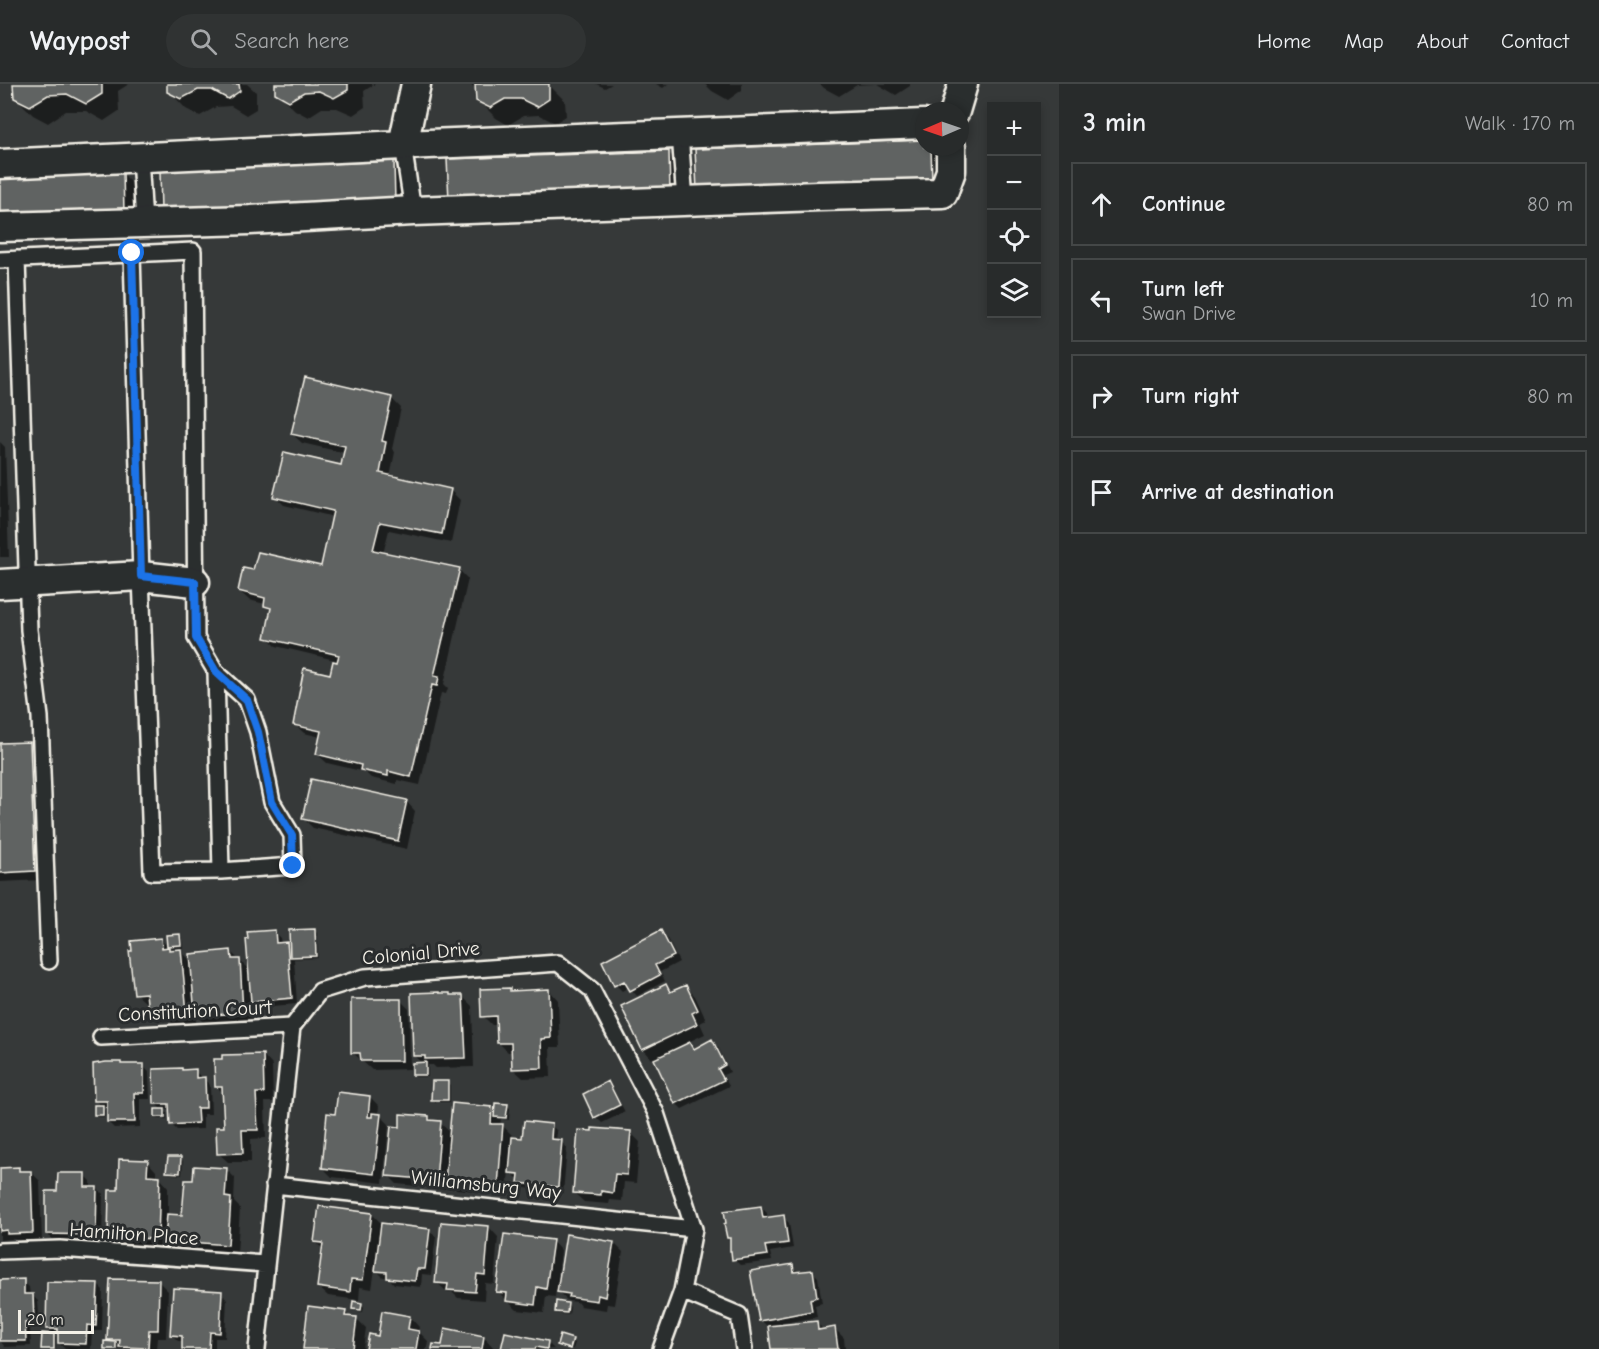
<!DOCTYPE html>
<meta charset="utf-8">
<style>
:root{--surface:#282b2b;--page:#303333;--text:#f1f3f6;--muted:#a5a7a9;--line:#444747}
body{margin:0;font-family:"Comic Neue",sans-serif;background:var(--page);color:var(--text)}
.controls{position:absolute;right:18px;top:18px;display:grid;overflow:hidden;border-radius:0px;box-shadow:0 3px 9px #0003}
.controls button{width:54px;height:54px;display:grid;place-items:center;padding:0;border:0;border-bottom:2px solid var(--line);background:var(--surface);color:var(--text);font:30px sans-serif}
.compass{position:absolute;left:915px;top:18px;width:54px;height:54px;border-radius:50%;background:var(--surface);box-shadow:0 3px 9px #0003;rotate:268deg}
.scale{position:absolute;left:18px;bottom:15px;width:76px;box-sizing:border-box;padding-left:6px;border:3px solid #f4f1e8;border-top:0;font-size:16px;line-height:21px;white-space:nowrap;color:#f4f1e8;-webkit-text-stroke:4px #2a2d2e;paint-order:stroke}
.stop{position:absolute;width:18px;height:18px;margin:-14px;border:4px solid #1a73e8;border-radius:50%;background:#fff}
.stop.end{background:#1a73e8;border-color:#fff;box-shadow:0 2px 6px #0008}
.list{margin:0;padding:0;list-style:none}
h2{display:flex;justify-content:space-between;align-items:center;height:78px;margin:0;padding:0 24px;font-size:26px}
h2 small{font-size:20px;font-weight:400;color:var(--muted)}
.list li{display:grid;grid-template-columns:39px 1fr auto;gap:18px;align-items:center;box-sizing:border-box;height:84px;margin:0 12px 12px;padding:0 12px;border:2px solid var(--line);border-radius:0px}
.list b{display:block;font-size:22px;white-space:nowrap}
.list p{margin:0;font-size:20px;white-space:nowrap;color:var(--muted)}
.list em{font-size:20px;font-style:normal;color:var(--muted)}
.icon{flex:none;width:33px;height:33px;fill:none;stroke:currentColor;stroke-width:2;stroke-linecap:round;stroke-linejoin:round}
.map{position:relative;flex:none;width:1059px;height:1265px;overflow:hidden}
header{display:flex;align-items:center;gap:36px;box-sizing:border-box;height:84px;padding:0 30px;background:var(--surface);border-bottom:2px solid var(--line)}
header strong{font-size:28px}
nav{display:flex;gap:33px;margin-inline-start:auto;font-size:21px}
.search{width:420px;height:54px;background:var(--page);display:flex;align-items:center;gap:15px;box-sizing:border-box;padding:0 21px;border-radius:33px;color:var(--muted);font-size:22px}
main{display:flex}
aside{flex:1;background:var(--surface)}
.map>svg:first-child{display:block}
.shadow{fill:#0007}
.building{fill:#616362;stroke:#f4f1e8;stroke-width:1.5}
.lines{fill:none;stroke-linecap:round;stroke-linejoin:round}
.service-casing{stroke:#f4f1e8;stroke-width:20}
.minor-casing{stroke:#f4f1e8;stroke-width:33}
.service{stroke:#2a2d2e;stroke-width:15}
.minor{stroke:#2a2d2e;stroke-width:28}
.route{stroke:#1a73e8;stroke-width:8}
.labels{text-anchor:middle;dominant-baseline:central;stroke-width:6;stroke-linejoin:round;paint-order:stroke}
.street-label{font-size:20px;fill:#f4f1e8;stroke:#2a2d2e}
</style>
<header>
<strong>Waypost</strong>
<div class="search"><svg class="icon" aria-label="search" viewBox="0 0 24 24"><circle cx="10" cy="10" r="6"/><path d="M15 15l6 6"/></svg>Search here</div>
<nav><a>Home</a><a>Map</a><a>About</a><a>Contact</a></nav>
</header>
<main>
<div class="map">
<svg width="1059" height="1265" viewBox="0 0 1059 1265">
<rect width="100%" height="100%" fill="#363939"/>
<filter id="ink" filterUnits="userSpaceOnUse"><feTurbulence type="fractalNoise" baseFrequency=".0167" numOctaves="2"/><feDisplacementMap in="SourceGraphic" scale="12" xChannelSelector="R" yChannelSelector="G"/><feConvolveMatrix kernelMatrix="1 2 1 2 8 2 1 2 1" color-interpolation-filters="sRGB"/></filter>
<g filter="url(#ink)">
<path class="shadow" d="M14 0H129L118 7 119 27 104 37 86 27H66L48 39 33 31 15 13Z
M168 0H247L256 8V25L246 31 231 22 216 23 200 32 186 25 169 7Z
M276 0H375L364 7 365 23 353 31 337 24H322L308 33 295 26 277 8Z
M471 0H548L565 17 566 32 555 39 539 31 523 32 508 41 496 34 478 16 477 6Z
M596 0H612L605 4Z
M656 0H668L663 4Z
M705 0H742V6L728 16 712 7Z
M820 0H910V2L896 11 877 0 857 1 839 12 824 4Z
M924 58V63H935L947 75 949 114 716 123Z
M668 68 685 86 687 125 468 133Z
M393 79 411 96 412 135 180 144Z
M122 89 139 106 141 146 0 151Z
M391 314 401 324 392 365 395 368 390 393 451 407 460 416 451 459 389 446 383 470 459 486 468 495 444 600 448 604 446 610 441 609 420 701 397 696V700L371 694 365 688 327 679 317 670 321 653 304 649 294 640 331 592 339 577 276 562 267 553 272 528 265 520 249 516 239 507 255 488 322 484 334 433 284 421 275 412 342 382 345 369 302 359 292 350Z
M0 358 5 363 9 473H0Z
M30 659 39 669 43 796 0 798V660Z
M406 717 415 727 407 765 313 744 304 735Z
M315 847 317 849 318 874 294 875 297 920 259 923 250 915 252 937 206 941 195 930 196 938 173 940 169 936 158 937 149 928 148 918H145L135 909 161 856 169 864 168 852H180L182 854 183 864H169L172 867H181L193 879 231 868 250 887 274 848 280 854 281 860H287L291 864Z
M661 848 667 854 679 878 660 888 665 897 637 912 629 903 622 907 616 901Z
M666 902 672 909 686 903 695 912 706 936 700 939 705 950 688 958 696 966 712 957 718 963 730 988 723 991 729 1002 682 1025 676 1019 655 973 652 975 643 965Z
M510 905 512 908 549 906 558 916 560 963H550L551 993 523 994 513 985V968H508L499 959 498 941H492L483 932Z
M450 910 452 913H463L472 922 474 983 436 984 433 981H428V993H416L414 991 423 980 414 972Z
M400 916 409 925 410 985 372 986 353 969Z
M263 971 272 981 273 1018H265L266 1054 251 1055V1078H228L218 1069 225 1045 224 1010 216 1002Z
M122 981 143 982 149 988 150 1015H140V1043L114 1044 108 1038V1023H102L105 1026V1033H98L95 1031 102 1023 96 1017Z
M181 985 183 987H195L201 993V995H204L210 1001 211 1030H203V1045L177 1046 171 1040 170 1025 164 1026 167 1029V1035H159L157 1033 162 1026 156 1020Z
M448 999 450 1001V1018H435L432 1015Z
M607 999 613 1005 625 1028 602 1039 596 1033 585 1011Z
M370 1013 379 1022 378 1031H380L389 1040 383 1099 332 1093 323 1084 337 1032Z
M507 1022 510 1024 509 1036 501 1035 500 1042H503L512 1051V1055L523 1056 551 1041 557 1047 556 1057H561L567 1064 563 1109 525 1104 519 1098 520 1095 517 1094 509 1086 507 1110 456 1105 446 1095 445 1105 397 1100 388 1091 401 1045 429 1033 434 1038 440 1039 451 1049 492 1024 496 1028Z
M630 1048 640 1058 636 1099 624 1098 622 1117 610 1116 609 1120 584 1118 574 1109Z
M181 1075 183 1077 182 1091 171 1090 168 1088Z
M147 1077 156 1087V1093H159L168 1103V1131L184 1132 226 1085 235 1094 234 1118 240 1124 237 1170 176 1165 167 1155 166 1164 118 1162 109 1153 120 1108Z
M0 1085H18L22 1088H31L40 1097 42 1158 17 1159 14 1155 0 1156Z
M85 1091 91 1097V1104H97L103 1110 102 1156H53L47 1150 58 1109Z
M761 1123 767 1129V1135L783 1133 789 1139 793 1164 770 1168 772 1177 740 1181 734 1175 732 1156 729 1154Z
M372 1130 382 1140 430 1147 436 1153 431 1191 422 1190 421 1203 394 1200 388 1193H383L375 1185 372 1205 360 1203 359 1216 328 1212 318 1203 324 1166 315 1158Z
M489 1143 498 1153 494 1200 485 1199 484 1216 458 1214 452 1208 446 1207 436 1198Z
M552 1157 561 1167 558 1191H561L614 1159 623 1168 614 1221 607 1220 606 1226 580 1222 577 1218 568 1217 556 1206 555 1213 546 1212 544 1229 517 1226 497 1207Z
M792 1181 798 1189 812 1187 818 1193 822 1219 815 1221 817 1233 778 1240 779 1242 817 1239 824 1246 835 1245 844 1254 845 1265H772L769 1242H767L761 1236Z
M23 1197 29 1203 30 1212 32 1211 38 1217 40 1244H30L31 1262 5 1263 0 1257V1198Z
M159 1198 168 1207 166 1254H158L157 1265H106L112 1259 109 1256Z
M97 1200 103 1206 102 1247H92L91 1265H65L59 1259V1248L53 1250 47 1244Z
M221 1209 227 1215 225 1254H215V1265H183L184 1257H178L172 1251Z
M362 1220 364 1223 363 1228 356 1227 353 1224Z
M567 1220 570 1223 569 1231 560 1230 557 1227Z
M345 1228 351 1234 357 1235 366 1244 363 1265H305Z
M410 1233 419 1243 418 1247 428 1257 427 1265H368L379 1253Z
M54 1251 56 1254V1265H43Z
M484 1253 493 1263 492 1265H434Z
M572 1256 575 1259 573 1265 562 1263 559 1261Z
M547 1258 554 1265H503Z"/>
<path class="building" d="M13 0H102V10L86 20 67 10 48 11 30 22 14 14Z
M167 0H239L240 7 228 15 212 6H198L181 15 167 8Z
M275 0H348V6L334 14 319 7 304 8 289 17 275 9Z
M475 0H549V15L537 23 521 15H505L490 24 476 17Z
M924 56V63H931L932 97 697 106 695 65Z
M669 67 670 108 449 116 447 75Z
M394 77 395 118 161 127 160 87Z
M123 87 124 129 0 134V92Z
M305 293 392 313 382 357 386 358 380 389 451 405 442 450 380 438 373 466 460 484 434 592 439 593 437 602 432 601 411 693 388 687V692L360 686 361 681 316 670 321 647 293 641 304 584 330 590 333 577 337 578 339 571 265 554 271 524 264 522 265 514 238 507 243 484 253 486 258 468 321 482 333 427 273 413 284 368 341 381 345 362 291 350Z
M30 658 35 787 0 789V659Z
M311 695 407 716 398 757 302 735Z
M315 845 316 872 290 873 289 846Z
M275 846 276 859 287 858 292 914 251 918 246 855H248L247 848Z
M661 846 674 872 655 881 660 891 630 907 624 897 614 902 602 877Z
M180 850 181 861 167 862 166 851Z
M161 854 162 864 169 863V866L181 865 187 929 163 931 162 927 148 928 146 909 134 910 129 867H132L131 857Z
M231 866 232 875H240L243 929 195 932 190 870Z
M666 900 670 908 686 901 698 926 692 929 697 940 642 966 621 922Z
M510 904V907L549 905 551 954 541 955 542 984 512 985 511 959H497L496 932 481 933 480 905Z
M439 908V909H450V911H463L466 974 425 975V972H413L411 909Z
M351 915H401L402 977H361L360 969H351Z
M712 955 725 981 718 985 724 996 675 1020 654 975 690 958 694 965Z
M263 970 264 1009H256L258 1046H242L243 1069 217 1070 216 1043H224L222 1003H215L214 975H222V971Z
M106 978H121V980H144V1009H134L135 1038H107V1017H94L93 980Z
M426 978V991H412V979Z
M182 984V986L196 985V994L205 993 206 1024H197L198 1039 170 1041 169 1020H154L153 985Z
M432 997H448V1016H431Z
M608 997 620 1021 594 1034 583 1010Z
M338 1008 370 1012 368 1033H372V1029L381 1030 374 1090 322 1084 327 1029 335 1030Z
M452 1019 492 1023 491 1040H503L498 1102 445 1097Z
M495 1019 508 1020 506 1034 494 1033Z
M94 1021H103V1031H94Z
M155 1025H165V1033H155Z
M400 1030 429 1032V1036L441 1037 436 1096 386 1092 391 1042 400 1043Z
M524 1037 552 1040 551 1055 562 1056 558 1103 518 1099 519 1090 509 1089 512 1053 522 1054Z
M592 1044 631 1047 627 1091 615 1090 613 1109 601 1107V1111L573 1109 578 1046 592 1047Z
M168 1073H181L180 1089 166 1088Z
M119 1075 148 1076 147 1091 160 1092 158 1155 108 1153 109 1106H118Z
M194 1082 227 1084 225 1113 231 1114 228 1161 165 1156 167 1130 182 1131 185 1096H193Z
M19 1083V1087H31L33 1149 7 1150V1146L0 1147V1084Z
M58 1089H85V1103H97L96 1151 46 1150V1107H57Z
M319 1122 372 1129 363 1196 351 1195 350 1208 317 1203 323 1159 314 1158Z
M761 1122 763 1134 784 1131 788 1159 765 1162 767 1171 732 1176 731 1167H730V1154H727L724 1140 726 1139 724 1127Z
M441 1138 489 1142 485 1191 477 1190 475 1208 447 1206 448 1200 435 1199Z
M381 1139 430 1145 425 1185H417L415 1197 387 1194V1188L375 1187Z
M504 1150 553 1156 546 1205 537 1203 535 1221 506 1217 507 1209 496 1208Z
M566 1150 614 1158 605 1213 598 1211 597 1217 569 1213 570 1210 557 1208Z
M793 1180 794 1188 813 1186 817 1213 810 1215 812 1227 759 1237 750 1187Z
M24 1195V1210H33L34 1238 25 1239 26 1257H0V1196Z
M110 1195 159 1196 158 1246H149L148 1264 119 1263 120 1256H107Z
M47 1198 98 1199 96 1242 87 1241 86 1260 58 1259V1245H46Z
M173 1204 222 1207 220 1249 210 1248 209 1265H182V1252L170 1251Z
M353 1217 362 1219 361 1226 352 1225Z
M556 1217 568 1219 567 1229 555 1228Z
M308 1222 346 1227 345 1232 357 1233 353 1265H303Z
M382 1227 410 1232 408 1245 419 1247 416 1265H366L369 1250 378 1252Z
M817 1237 818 1246 835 1243 838 1265H771L768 1242Z
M445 1244 484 1252 482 1265H432L433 1260 442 1261Z
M505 1248 548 1257 547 1265 536 1263 535 1265H501Z
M42 1249 54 1250V1265H41Z
M560 1251 573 1255 570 1265 557 1261Z
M104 1257 116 1258V1265H104Z"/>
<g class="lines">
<defs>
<path id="service" d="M680 50 685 117
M403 61 413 127
M140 73 144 139
M17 175 29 546 40 633 49 877
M0 176 193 167 196 554 216 588 247 616 258 648 272 718 292 751 293 782 221 787 152 788 141 492 132 169
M216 588 221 787
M101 953 292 943
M274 1101 694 1145
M0 1167 60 1165 265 1180
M682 1207 739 1231 744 1265
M257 1265 292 943 320 907 365 893 558 879 592 906 656 1029 694 1145 682 1207 661 1265"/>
<path id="minor" d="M955 27 963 0
M403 61 416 0
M0 80 403 61 924 40
M0 143 250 136 413 127 819 112 943 109 951 87V63
M0 500 141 492 195 498"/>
</defs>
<use href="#service" class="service-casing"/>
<use href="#minor" class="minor-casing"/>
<use href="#service" class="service"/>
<use href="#minor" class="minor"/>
</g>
</g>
<g class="lines" filter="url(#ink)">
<path class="route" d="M132 169 141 492 195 498 196 554 216 588 247 616 258 648 272 718 292 751 293 782"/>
</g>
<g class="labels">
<g class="street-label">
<text transform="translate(421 869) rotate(-5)">Colonial Drive</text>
<text transform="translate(195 927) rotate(-3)">Constitution Court</text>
<text transform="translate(486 1101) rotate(6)">Williamsburg Way</text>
<text transform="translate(134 1150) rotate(4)">Hamilton Place</text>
</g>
</g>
</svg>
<div class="controls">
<button>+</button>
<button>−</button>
<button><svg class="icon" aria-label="locate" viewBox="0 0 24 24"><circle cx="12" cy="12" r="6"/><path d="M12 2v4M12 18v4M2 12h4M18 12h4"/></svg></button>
<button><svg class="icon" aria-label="layers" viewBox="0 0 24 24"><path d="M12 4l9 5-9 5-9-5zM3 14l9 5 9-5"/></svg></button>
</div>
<svg class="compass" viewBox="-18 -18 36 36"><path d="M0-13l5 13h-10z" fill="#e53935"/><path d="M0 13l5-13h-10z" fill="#a5a7a9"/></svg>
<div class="scale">20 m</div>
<div class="stop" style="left:132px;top:169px"></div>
<div class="stop end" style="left:293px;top:782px"></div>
</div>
<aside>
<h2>3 min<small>Walk · 170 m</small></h2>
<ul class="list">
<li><svg class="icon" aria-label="ahead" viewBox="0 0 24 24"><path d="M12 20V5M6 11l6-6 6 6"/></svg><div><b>Continue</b></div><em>80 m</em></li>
<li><svg class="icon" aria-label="left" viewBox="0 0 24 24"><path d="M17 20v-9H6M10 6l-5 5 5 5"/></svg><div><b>Turn left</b><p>Swan Drive</p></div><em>10 m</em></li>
<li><svg class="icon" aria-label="right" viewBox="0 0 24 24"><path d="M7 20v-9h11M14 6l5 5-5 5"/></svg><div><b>Turn right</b></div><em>80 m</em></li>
<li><svg class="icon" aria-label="arrive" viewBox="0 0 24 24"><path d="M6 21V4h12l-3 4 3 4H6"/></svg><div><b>Arrive at destination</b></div></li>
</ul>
</aside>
</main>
